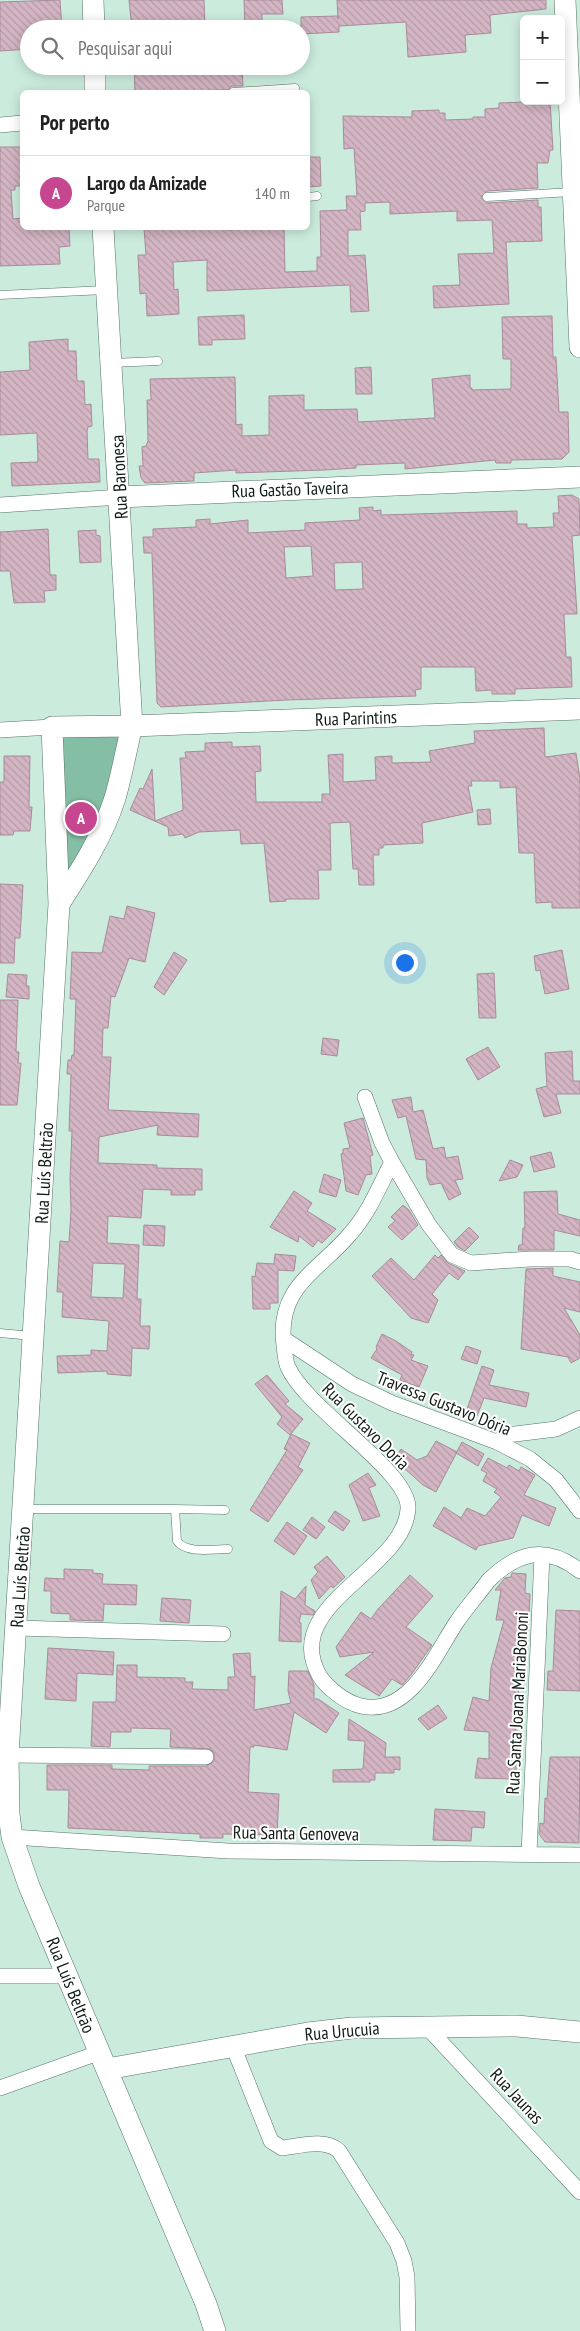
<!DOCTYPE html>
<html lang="pt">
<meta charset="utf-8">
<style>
:root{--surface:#fff;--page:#f2f2f2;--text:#222;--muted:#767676;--line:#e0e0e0;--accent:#c74690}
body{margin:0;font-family:"PT Sans Narrow",sans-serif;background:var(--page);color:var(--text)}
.controls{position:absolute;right:15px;top:15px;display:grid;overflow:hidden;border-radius:8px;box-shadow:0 2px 12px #0003}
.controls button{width:45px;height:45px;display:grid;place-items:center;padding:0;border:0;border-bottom:1px solid var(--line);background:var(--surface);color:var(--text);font:25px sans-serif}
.you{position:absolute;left:404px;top:962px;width:18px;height:18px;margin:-12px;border:4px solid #fff;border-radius:50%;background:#1a73e8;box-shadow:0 0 0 8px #1a73e833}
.badge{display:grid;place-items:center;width:32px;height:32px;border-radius:50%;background:var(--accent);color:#fff;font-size:16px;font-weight:700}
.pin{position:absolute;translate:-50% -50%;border:2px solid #fff;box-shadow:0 1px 5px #0006}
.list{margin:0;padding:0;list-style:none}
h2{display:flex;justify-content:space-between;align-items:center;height:65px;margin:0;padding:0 20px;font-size:21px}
h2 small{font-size:16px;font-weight:400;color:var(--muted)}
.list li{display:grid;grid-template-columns:32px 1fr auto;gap:15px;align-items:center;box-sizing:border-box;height:75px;padding:0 20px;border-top:1px solid var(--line)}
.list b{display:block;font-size:19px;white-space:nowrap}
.list p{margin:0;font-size:16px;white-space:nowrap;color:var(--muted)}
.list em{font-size:16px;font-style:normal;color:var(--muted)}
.icon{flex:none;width:28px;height:28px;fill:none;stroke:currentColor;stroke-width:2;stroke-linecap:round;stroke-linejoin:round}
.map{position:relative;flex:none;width:580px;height:2331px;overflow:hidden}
.search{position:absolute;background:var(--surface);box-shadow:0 2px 12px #0003;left:20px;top:20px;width:290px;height:55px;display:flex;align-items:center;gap:12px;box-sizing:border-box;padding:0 18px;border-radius:28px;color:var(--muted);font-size:19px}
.panel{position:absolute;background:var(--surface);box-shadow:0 2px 12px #0003;left:20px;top:90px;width:290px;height:140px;border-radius:8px}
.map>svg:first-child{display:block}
.park{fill:#84bea4}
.building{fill:url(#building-back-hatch);stroke:#a88b99;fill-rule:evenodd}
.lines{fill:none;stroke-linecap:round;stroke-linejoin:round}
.lane-casing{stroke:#557365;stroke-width:9}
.street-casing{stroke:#557365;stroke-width:16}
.secondary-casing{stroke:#557365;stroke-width:22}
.lane{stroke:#fff;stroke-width:8}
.street{stroke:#fff;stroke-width:15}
.secondary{stroke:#fff;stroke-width:21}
.labels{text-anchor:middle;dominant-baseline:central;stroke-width:4;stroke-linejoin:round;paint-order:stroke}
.street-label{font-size:18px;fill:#0f1b15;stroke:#fff}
</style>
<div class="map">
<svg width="580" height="2331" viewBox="0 0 580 2331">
<defs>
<pattern id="building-back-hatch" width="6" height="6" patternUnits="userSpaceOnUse" patternTransform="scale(1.25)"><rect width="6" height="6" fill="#d4b5c4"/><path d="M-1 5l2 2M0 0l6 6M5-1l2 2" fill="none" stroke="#b59ba8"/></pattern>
</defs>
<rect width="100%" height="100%" fill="#cbecdc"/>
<path class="park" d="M132 726 115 798 59 904 52 727Z"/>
<path class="building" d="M60 0 62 29H29V49L0 51V2Z
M129 0H204L205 29H132Z
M244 0H282L283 14H262V29H245Z
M337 0H546V9L490 15 491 33 465 35 466 52 408 57 406 22 339 26V32L301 34V17L338 16V19Z
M134 66H242L243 86H232L228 90 135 92Z
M550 101 553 150H550L548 163H537L538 188 487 191 481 197 483 200 487 203 538 200V207H541L542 241 506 242 509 304 434 308 433 286 460 285 458 254 494 253 492 220 457 221V211L390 214V202L365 203V211L360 212 361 230H348V256L365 255 369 311 351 312 350 285 207 291V260L173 262 174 290 178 289 179 314 147 316 146 293 140 294 138 255H146L144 228H226V230L284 228 285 272 317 271V257H321L320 211 347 210 346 196H357L354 148 344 149 343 116 412 117V111L439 110V113H445V120L473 119V117H485V109L499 108V103Z
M0 147H21L22 186H15V190H11L13 219 22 218V228H69L70 246 59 247 60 264 0 266Z
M308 157H320L321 186 308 187Z
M244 315 245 339 212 340V345H199L198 317Z
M552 316 553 357H556L559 412H568L569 452 562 459 511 460V463H496L495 460 405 469V463L356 465V468L324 470 236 473V470L194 473V481L145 483 141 478 139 466H143L142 447 146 446 148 441 147 400H151L150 379 235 377 236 425 242 424V436L269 435V396L304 395V410L357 409 358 422 435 418 432 379 470 375V388H472V390L511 389V359H503L502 317Z
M68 339V351H76L77 381H84L85 405 91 404 92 426 88 427 87 431 88 459H99L100 482 12 486 11 463 38 462 37 433 0 435V372L30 370 29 342Z
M371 367 372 394H356L355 368Z
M572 495 579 499 580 535 572 536 577 614H564L566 657H571L572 687 515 689V694H492V690L476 691 475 667H421V689L415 690 416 696 286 700 161 707 157 703 152 553H144L143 537H153V529L196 527V520L210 519V524L248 520V533L305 530V523L360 520 359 508 373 507V511L381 510V515L517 511V524H527V528L554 527 553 513H559L558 496ZM311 546 313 576 286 578 284 547ZM362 562 363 589 335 590 334 563Z
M48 529 50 575H56V590L44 591 45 602 14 603 10 571H0V532Z
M96 530V535L100 536 101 562 80 563 78 531Z
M544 728 545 757 576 753 580 779V908H552V902L536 903 534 853H519L516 787 500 788V781H471L472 786H468L473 812 422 823 423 843 383 845V848H379V855H373L374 885H359L358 869H353L350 822 330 823 331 870H318L319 899H286V901L270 902 264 843 241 844 240 830 199 832 185 838 183 834 169 836 168 827 130 810 140 788 143 789 152 769 155 821 183 810 180 758H186L185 752 205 751V743L232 742V747L260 746 261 771 255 772 256 802H322V794H330L328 755 343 754V782L376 780 375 757 392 756V763L431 762 429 751 475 743 474 731Z
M4 756H30L29 807H32L30 831H14L13 835H0V782H4Z
M490 809 491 824 478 825 477 810Z
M0 884 23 885 20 938H15L14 963H0Z
M127 906 155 913 145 962 129 958 115 997 111 996 108 1028H103L102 1057H111L108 1110 199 1114 198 1137 157 1135 158 1125 99 1137 98 1163 157 1165V1168L202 1169V1190H195V1195H171V1190L143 1189 141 1218 108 1216 107 1243 139 1245 137 1299H141L140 1326H150L149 1349 132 1348 131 1376 107 1374V1371L58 1373 57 1356 91 1355V1350L107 1351 109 1321 62 1317 63 1292H57L60 1241 69 1242 71 1211 70 1179 72 1131H69L71 1074H67L68 1060H71L72 1055H74L76 999H70L72 952 102 953 110 916 124 919ZM93 1263 125 1264 123 1298 91 1297Z
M562 950 569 989 545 994 540 970 536 971 534 956Z
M174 952 187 960 164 995 154 987Z
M494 973 496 1018H479L477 974Z
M8 974 27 975 26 986H29V999L6 997Z
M0 1000H18L16 1052H19L18 1063H21L17 1105H0Z
M323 1038 339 1040 337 1056 321 1054Z
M488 1047 500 1067 478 1080 466 1059Z
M572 1051 573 1081H580V1094H556L561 1113 544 1117 536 1089 547 1086 545 1053Z
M411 1097 413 1112 423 1110 433 1149 444 1147 446 1158 458 1156 463 1179 455 1180 461 1194 449 1200 441 1183 430 1185 427 1178 426 1160 416 1159 406 1116 398 1118 392 1100Z
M363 1118 373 1155 370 1156 372 1174 366 1175 358 1195 346 1191 341 1154 343 1153V1149L350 1148 344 1123Z
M551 1152 555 1167 534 1172 530 1157Z
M510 1160 523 1165 517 1177 499 1181Z
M324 1174 341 1180 336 1197 319 1192Z
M294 1191 312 1203 307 1211 336 1229 322 1243 318 1240 313 1247 299 1236 298 1242 270 1227Z
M557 1191 558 1214 580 1220V1236L554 1230V1250H518L519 1245H522L523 1228H525L524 1192Z
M403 1205 409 1210 418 1225 402 1240 388 1227 395 1221 391 1217Z
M144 1225 165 1226 164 1246 143 1245Z
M469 1227 479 1237 465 1251 458 1247 454 1242Z
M275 1254 296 1256 294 1271 278 1270V1303H270V1309H253L252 1276 255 1277 257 1263 274 1264Z
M435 1255 438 1258 441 1255 448 1263 465 1271 458 1280 449 1273 432 1294 438 1300 428 1323 411 1318 372 1276 391 1258 414 1280Z
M553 1268V1276L580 1282V1312L564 1308 580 1335V1358L571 1363 568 1357 521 1349 526 1269Z
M382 1334 396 1341 412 1352 411 1354 414 1355 411 1360 428 1366 419 1387 400 1380 402 1375 371 1358 377 1349 376 1347Z
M466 1346 481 1351 477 1364 461 1359Z
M482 1366 494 1370 489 1385 529 1393 526 1407 484 1398 477 1416 466 1412Z
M267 1375 289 1401 285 1404 303 1419 290 1435 277 1424 282 1417 255 1384Z
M291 1434 310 1443 298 1467 303 1470 268 1522 250 1510 287 1450 284 1449Z
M436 1441 457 1452 436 1492 423 1485 394 1459 401 1449 417 1460 427 1456Z
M462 1442 484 1454 478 1466 456 1453Z
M488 1458 507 1468 509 1465 519 1471 521 1467 535 1475 524 1495 556 1508 549 1526 522 1515 513 1538 478 1546 476 1550 433 1526 444 1507 461 1518 467 1508 485 1516 501 1497 494 1492 497 1489 483 1481 487 1473 481 1470Z
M368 1473 376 1485 369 1488 380 1516 363 1521 349 1485Z
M335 1511 350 1521 343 1531 328 1521Z
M312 1517 325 1527 316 1539 303 1530Z
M287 1522 307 1536 294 1555 274 1541Z
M327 1556 345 1577 333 1588 331 1586 319 1599 311 1580 318 1572 314 1567Z
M64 1569 93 1570V1573L103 1574 102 1584 137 1585 136 1605 104 1604 103 1621 70 1620V1614L51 1613V1591H44L45 1578 64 1579Z
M512 1573 526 1574 525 1593 530 1594 528 1635 524 1634 514 1672H519L518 1712H519L516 1727V1779L475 1778 478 1758 489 1759V1732L464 1730 473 1697 489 1701 491 1668 504 1620H496L501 1590H495L505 1578 511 1577Z
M410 1575 433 1596 406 1627 432 1645 411 1675 402 1685 392 1679 379 1696 345 1675 374 1652 340 1657 336 1647 361 1612 371 1619 378 1609Z
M306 1586 305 1605 315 1611 313 1615 301 1614 299 1622 301 1623V1642L279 1641 281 1591 295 1599Z
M162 1598 191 1600 189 1623 160 1621Z
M556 1610 580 1611V1691L547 1690 548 1671H553Z
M48 1648 114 1652 113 1675 77 1673 76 1701 45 1699Z
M250 1653 251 1677 255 1676 254 1710 291 1703 288 1691 289 1671H308L314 1685V1699H318L339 1713 326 1733 294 1712 287 1750 254 1745V1747H250L248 1792 279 1794 277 1835 223 1834V1838H200V1834L68 1828 69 1790H47V1765H112V1769L149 1770V1766H206L214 1761V1753L210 1749 170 1747 171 1729 131 1728V1732H111L110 1747 91 1746 93 1702H116L117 1665H137V1677L185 1678V1682H193L192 1689 228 1690V1677H235L233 1654Z
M438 1705 447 1718 428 1730 418 1719Z
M349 1719 386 1743 385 1757H400V1770L394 1769V1773H375V1780H370V1782H333V1770L363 1769 365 1741 348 1740Z
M550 1757H580L579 1843 545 1842 539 1834 540 1823 544 1824 545 1798 547 1799Z
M435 1809 485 1812 484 1828 472 1827 471 1841 433 1840Z"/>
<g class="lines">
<defs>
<path id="lane" d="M233 92 295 88
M308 197 317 196
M487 197 572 192
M0 295 105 290
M112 363 158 361
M0 1333 32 1336
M24 1509H175L177 1541C186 1554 213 1549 228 1549
M175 1509 225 1510"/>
<path id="street" d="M0 125 22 123
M0 505 120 497
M0 730 52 727
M365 1097 382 1143 392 1162
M580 1262 570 1259H530L471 1263 452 1255 429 1225 392 1162C379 1187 369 1213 350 1234 319 1271 276 1287 284 1345 285 1352 285 1361 288 1367 306 1409 411 1472 408 1509 404 1571 280 1604 319 1675 327 1688 345 1702 361 1706 409 1717 435 1655 456 1623 466 1608 478 1595 488 1581 517 1552 546 1544 580 1571
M284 1339 352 1384 392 1403 497 1442 530 1459 556 1480 580 1511
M497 1442 507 1435 556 1429 580 1418
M17 1628 223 1634
M8 1755 206 1757
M12 1837 228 1851 580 1855
M529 1854 542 1555
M0 1976H68
M426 2026 580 2192
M233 2046 271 2141 282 2148C300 2146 325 2138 339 2151L397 2243 404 2261 407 2277 408 2331
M0 2088 98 2053"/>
<path id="secondary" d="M93 0 94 29
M565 0 580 347
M95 66V92
M120 497 580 477
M59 904C81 870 103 836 115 798 122 774 126 750 132 726L103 228
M107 2069 308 2033 352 2028 517 2026 580 2032
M215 2331 206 2304 29 1886 12 1837 9 1814 8 1755 59 904 52 727 132 726 580 709"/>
</defs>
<use href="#lane" class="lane-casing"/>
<use href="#street" class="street-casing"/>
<use href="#secondary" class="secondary-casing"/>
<use href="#lane" class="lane"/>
<use href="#street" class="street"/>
<use href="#secondary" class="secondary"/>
</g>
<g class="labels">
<g class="street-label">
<text transform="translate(119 477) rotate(-93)">Rua Baronesa</text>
<text transform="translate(290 489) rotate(-2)">Rua Gastão Taveira</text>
<text transform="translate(356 718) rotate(-2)">Rua Parintins</text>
<text transform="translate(44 1173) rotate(-87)">Rua Luís Beltrão</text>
<text transform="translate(444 1403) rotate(22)">Travessa Gustavo Dória</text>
<text transform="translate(366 1426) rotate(45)">Rua Gustavo Doria</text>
<text transform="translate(20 1577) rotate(-86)">Rua Luís Beltrão</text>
<text transform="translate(517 1703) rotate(-87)">Rua Santa Joana MariaBononi</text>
<text transform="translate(296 1833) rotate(1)">Rua Santa Genoveva</text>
<text transform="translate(71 1985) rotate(68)">Rua Luís Beltrão</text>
<text transform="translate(342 2031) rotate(-5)">Rua Urucuia</text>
<text transform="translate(517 2096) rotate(47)">Rua Jaunas</text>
</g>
</g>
</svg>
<div class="controls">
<button>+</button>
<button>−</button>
</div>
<div class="you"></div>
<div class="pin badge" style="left:81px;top:818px">A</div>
<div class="search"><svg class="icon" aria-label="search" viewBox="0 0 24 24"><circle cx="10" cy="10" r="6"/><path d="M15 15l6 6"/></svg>Pesquisar aqui</div>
<section class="panel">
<h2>Por perto<small></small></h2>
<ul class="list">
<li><span class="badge">A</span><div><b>Largo da Amizade</b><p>Parque</p></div><em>140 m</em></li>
</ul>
</section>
</div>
